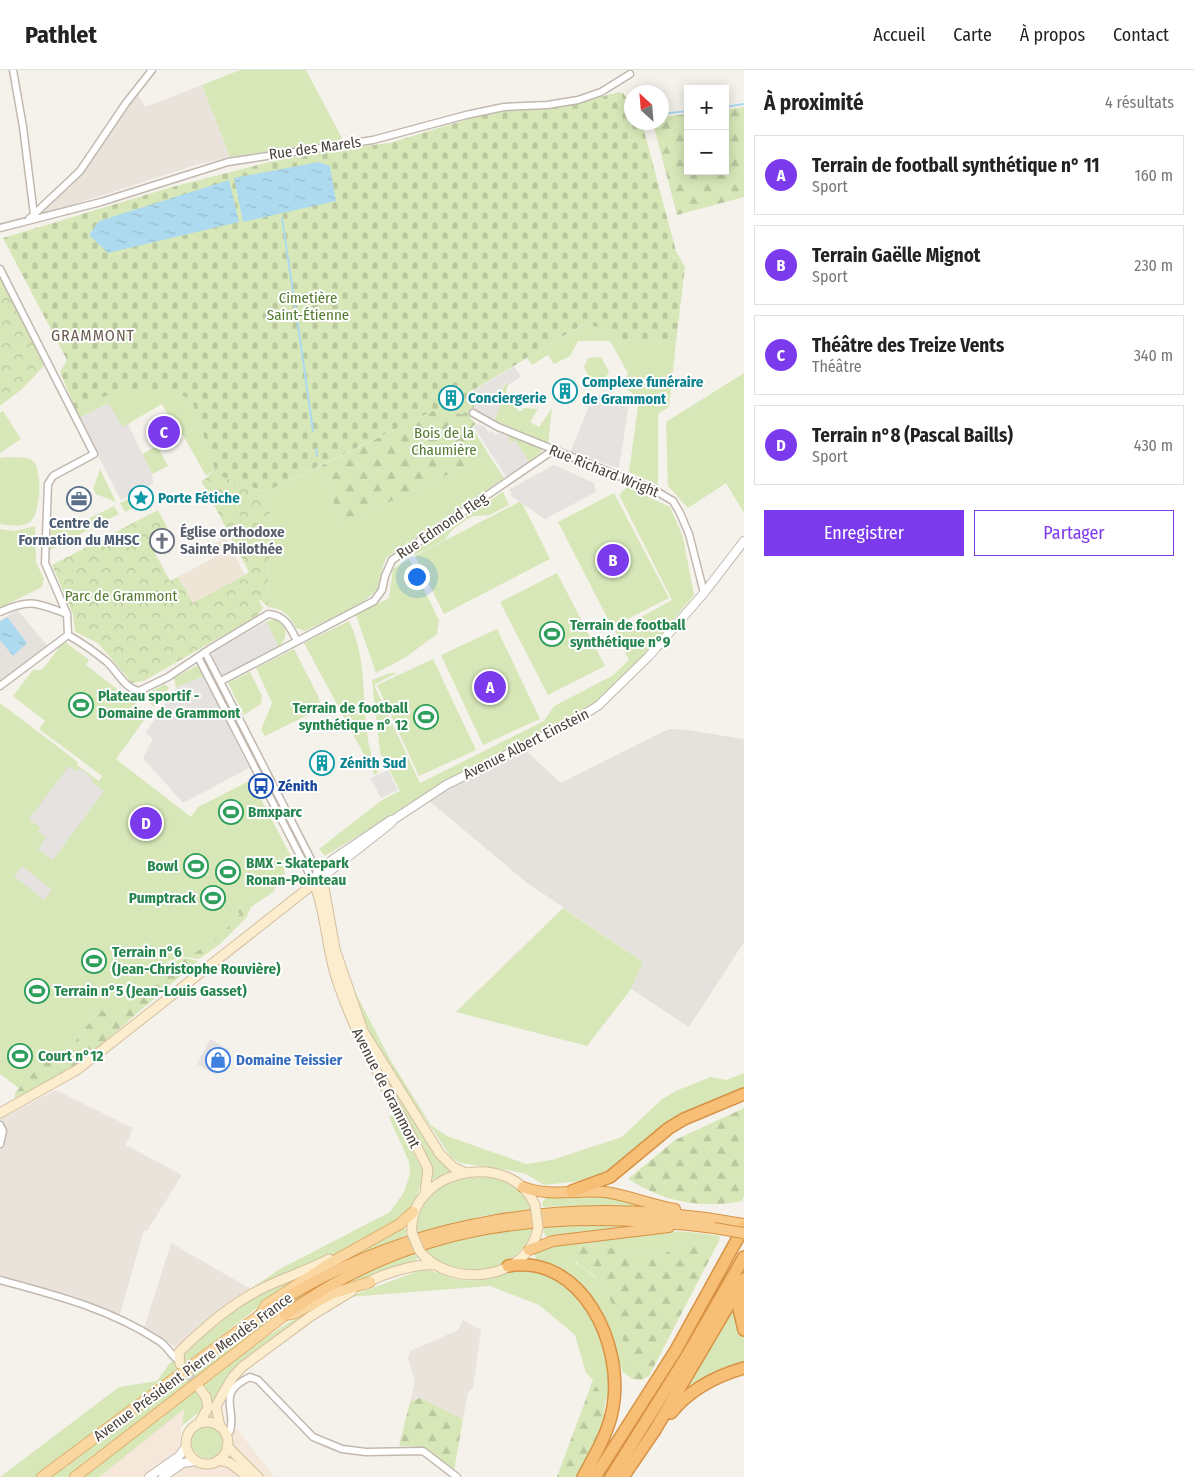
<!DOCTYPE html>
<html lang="fr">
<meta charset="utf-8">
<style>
:root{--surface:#fff;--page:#f2f2f2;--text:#222;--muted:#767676;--line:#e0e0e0;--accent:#7c3aed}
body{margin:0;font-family:"Fira Sans Condensed",sans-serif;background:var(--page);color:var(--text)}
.controls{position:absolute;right:15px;top:15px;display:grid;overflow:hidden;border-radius:0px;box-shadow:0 2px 12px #0003}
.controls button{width:45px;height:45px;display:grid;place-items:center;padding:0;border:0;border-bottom:1px solid var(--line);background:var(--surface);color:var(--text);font:25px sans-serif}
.compass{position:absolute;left:624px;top:15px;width:45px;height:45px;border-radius:50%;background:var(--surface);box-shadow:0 2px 12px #0003;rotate:334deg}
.you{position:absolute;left:416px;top:506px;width:18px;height:18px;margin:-12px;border:4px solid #fff;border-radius:50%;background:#1a73e8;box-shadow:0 0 0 8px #1a73e833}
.badge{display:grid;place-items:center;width:32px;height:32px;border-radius:50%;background:var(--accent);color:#fff;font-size:16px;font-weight:700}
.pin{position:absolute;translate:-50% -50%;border:2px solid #fff;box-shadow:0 1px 5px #0006}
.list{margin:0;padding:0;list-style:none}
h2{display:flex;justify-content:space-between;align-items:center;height:65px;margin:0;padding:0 20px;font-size:21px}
h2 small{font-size:16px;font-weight:400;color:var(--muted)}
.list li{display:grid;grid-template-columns:32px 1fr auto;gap:15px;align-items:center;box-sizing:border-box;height:80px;margin:0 10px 10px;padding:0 10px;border:1px solid var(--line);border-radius:0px}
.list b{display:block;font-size:19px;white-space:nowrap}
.list p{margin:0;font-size:16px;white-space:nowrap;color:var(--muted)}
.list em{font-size:16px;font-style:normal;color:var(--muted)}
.actions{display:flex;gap:10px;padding:15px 20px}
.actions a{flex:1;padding:11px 0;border:1px solid var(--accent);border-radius:0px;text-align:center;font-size:18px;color:var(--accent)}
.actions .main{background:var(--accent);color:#fff}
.map{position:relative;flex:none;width:744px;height:1407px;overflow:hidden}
header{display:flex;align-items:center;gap:30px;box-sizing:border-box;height:70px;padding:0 25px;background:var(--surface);border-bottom:1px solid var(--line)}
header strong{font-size:24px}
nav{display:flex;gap:28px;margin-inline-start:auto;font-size:18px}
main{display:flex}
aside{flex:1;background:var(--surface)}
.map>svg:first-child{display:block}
.residential{fill:#e9e3db}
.commercial{fill:#f5e7d9}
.industrial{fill:#e5e1dd}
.education{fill:#eee5d7}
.green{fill:#d7e7b8}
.forest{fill:url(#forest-firs)}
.cemetery{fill:url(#cemetery-stones)}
.park{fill:url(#park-crowns)}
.parking{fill:#e5e2e0}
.water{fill:url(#water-ripples)}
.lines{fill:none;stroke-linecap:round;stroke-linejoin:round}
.stream{stroke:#addaee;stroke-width:2}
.secondary-tunnel{stroke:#d3cfc8;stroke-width:9;stroke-dasharray:9 4.5;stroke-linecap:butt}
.minor-casing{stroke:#c1b8af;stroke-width:9}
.tertiary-casing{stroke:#c1b8af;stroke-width:10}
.secondary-casing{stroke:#d3bf9e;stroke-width:11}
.primary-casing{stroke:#dfb270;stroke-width:12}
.trunk-casing{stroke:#d79244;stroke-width:12}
.motorway-casing{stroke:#d79244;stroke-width:14}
.minor{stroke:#fff;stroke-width:6}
.tertiary{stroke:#fff;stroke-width:8}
.secondary{stroke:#fcedcf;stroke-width:9}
.primary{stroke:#fad7a1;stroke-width:10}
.trunk{stroke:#f8ca8b;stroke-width:10}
.motorway{stroke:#f7be75;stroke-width:11}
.secondary-bridge-casing{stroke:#d3bf9e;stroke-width:11;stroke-linecap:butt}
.trunk-bridge-casing{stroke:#d79244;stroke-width:12;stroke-linecap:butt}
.secondary-bridge{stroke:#fcedcf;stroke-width:9}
.trunk-bridge{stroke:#f8ca8b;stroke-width:10}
.labels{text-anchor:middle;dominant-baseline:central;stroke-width:4;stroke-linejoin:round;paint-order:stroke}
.street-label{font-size:15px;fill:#4a423a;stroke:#fff}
.park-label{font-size:15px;fill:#537a2e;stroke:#fff}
.culture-label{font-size:15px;font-weight:bold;fill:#0d838f;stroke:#fff;text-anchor:start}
.service-label{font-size:15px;font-weight:bold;fill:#4e5e75;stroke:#fff}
.worship-label{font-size:15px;font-weight:bold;fill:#5b616d;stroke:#fff;text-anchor:start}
.leisure-label{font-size:15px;font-weight:bold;fill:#27864d;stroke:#fff;text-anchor:start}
.transit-label{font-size:15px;font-weight:bold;fill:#164399;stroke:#fff;text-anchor:start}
.shop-label{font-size:15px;font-weight:bold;fill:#366cbe;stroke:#fff;text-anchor:start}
.neighbourhood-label{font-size:16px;letter-spacing:1px;fill:#6c5f51;stroke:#fff}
</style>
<header>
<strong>Pathlet</strong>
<nav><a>Accueil</a><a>Carte</a><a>À propos</a><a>Contact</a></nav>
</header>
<main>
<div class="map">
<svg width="744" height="1407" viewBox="0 0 744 1407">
<defs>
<pattern id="forest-firs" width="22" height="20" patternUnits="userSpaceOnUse" patternTransform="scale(1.25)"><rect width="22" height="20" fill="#d7e7b8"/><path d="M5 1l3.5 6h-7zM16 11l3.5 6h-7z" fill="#bac79f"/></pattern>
<pattern id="cemetery-stones" width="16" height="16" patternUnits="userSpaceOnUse" patternTransform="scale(1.25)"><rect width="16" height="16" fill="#d7e7b8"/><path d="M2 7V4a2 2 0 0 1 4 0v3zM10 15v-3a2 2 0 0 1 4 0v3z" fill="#bac79f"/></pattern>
<pattern id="park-crowns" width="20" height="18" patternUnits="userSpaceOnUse" patternTransform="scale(1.25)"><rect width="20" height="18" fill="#d7e7b8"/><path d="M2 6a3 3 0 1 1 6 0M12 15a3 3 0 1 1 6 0" fill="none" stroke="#bac79f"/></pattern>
<pattern id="water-ripples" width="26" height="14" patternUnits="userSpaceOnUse" patternTransform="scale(1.25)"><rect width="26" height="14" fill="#addaee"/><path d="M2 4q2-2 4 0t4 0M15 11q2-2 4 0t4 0" fill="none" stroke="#96bccd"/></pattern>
</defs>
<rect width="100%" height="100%" fill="#f5f2ec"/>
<path class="residential" d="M202 15 230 87 196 95 38 146V144L85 99 137 23 145 37Z
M56 1020 133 1058 126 1075 182 1105 147 1161 144 1160 119 1247 88 1231 71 1225 0 1207V1049Z
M171 1173 251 1219 201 1254 177 1278 144 1258Z
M463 1250 481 1260 473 1318 468 1322 463 1349 420 1328 410 1332 415 1311 408 1289 410 1281 458 1260Z"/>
<path class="commercial" d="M184 1339 179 1375 190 1373 195 1384 221 1381 223 1370 237 1359 274 1407H99Z"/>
<path class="industrial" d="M18 540 47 576 0 613V550Z
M669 659 687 660 744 669V872L689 957 631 919 643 892 526 812 428 730 524 679 561 713Z"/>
<path class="education" d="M225 468 245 505 193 533 178 507 215 487 210 476Z"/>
<path class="green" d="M240 0H306L343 70 230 87 202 15Z
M588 252 626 273 635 268 676 272 669 337 658 344V415L629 402 639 329 622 315 628 303 610 271H578L570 286 554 294 548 285 532 295 527 288Z
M601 287 609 301 603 314 593 315 584 297 588 288Z
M744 303V443L726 413 688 438 668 416 666 352Z
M506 312 508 315 506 321 508 334 516 335 517 341H523V338L538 339 530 352 539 357 552 338 548 375 494 351 504 326 501 323Z
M174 319 192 331 215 399 206 406 183 365 173 369 170 363 176 361 162 334 123 357 107 334 79 348 76 340 114 321Z
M3 341 21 369 0 383V343Z
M509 364 540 377 542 381 529 392 515 371 511 373 508 367Z
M157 376 168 396 152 404 142 384Z
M489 385 504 408 387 487C381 496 382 507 378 517 371 533 322 552 305 561L296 558C289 544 283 539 268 537L270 439 265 422 320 396 342 453Z
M5 387C13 388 25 386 32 390 43 398 41 444 30 452 22 458 9 455 0 454V388Z
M100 399 116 432 96 424 93 419Z
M627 417 670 437 683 467 694 525C658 567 626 612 581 644L445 712 325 786 319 779 382 730 400 721 380 682 372 610 390 603H397L375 614V617L420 713 544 651 554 636 612 606 629 590 615 561 672 530 619 425Z
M145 421 150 424 151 429 125 442 120 433Z
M503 422 509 435 490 445 474 446 466 450 452 460 445 470 415 485 412 481Z
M614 423 669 528 612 557 558 452Z
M521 431 550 489 444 544 415 486Z
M114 436 119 444 50 480 52 452 76 455Z
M35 456 36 492 44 509 42 517 0 538V459L15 461Z
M409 489 439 550 437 564 406 587 376 603 356 545 389 528 393 499Z
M557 503 605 596 548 625 500 532Z
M274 549C288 556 289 565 279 577L266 552Z
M349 551C373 599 356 658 378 702L375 705 304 573Z
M497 559 540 649 483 675 441 585Z
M64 571 89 590 86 595 149 644C137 658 128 674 116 689L191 747 198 737 251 710 293 790 283 794 285 803 273 822 251 837 246 848 219 875 199 889 185 887 168 891 118 952 100 939 64 986 44 991 20 1019 0 1004V633L78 692 77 695 99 711 102 706 39 659 45 651 13 626 33 600H42Z
M294 579 319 628 320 639 265 666 261 660 272 633 256 598Z
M433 589 476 680 419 706 377 615Z
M198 595 204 606 176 618 174 608Z
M250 602 262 626 261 634 244 645 228 613Z
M165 614 169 618 154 637 143 626Z
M563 838 643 892 631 919 587 976 456 942Z
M353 918 391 991 431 1055 447 1066 526 1094 552 1090 622 1067 662 1029 678 1020 711 1007 726 1010 744 1003V1017L694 1038 669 1051 619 1094 593 1108 581 1111 544 1115 526 1104 513 1101 460 1093 451 1087 392 1000 361 947 351 919Z
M356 949 455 1102 431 1110 430 1095 388 1017Z
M394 1044 424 1104C421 1118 414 1134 403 1145 390 1159 272 1216 251 1219L278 1200 390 1142 404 1122 410 1104 409 1092 389 1047Z
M486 1107C511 1110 521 1119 533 1139L482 1146 417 1163C412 1123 453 1106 486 1107Z
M583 1123 618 1127 652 1138 570 1136 543 1137 542 1133 546 1127Z
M599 1154 640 1155 548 1169 543 1162 545 1156Z
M402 1157 406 1159 407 1165 337 1195Z
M534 1158C517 1205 458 1215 424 1179L476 1166Z
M666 1161 690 1162 720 1166 719 1171 678 1175 660 1187 641 1185 585 1172 575 1192 600 1211 617 1241 632 1309 623 1302 601 1246 536 1190 534 1183 550 1176Z
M413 1182 418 1187 414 1192 328 1222 360 1204Z
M524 1197C532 1200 542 1201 550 1206 584 1224 604 1260 610 1297 611 1307 609 1318 608 1328L605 1331 593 1310 586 1303 575 1265 539 1235 490 1216 348 1227 421 1200C436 1199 448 1209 463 1210 483 1213 504 1201 524 1197Z
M310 1202 254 1240 180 1299 36 1407H0L119 1317 157 1311 170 1293 174 1291 178 1295C184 1267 241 1232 267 1219 281 1213 296 1208 310 1202Z
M336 1207 70 1407H46L270 1242Z
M737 1233V1253L744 1266V1294L691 1317 689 1315Z
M314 1236 316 1239C280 1265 212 1298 213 1349L208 1347 210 1342 201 1326 203 1339 182 1356 184 1339 99 1407H80L233 1289Z
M191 1372a16 16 0 1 1 32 0a16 16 0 1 1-32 0Z"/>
<path class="forest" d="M744 37V127L677 145 653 53 662 52V47L688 44V101H725V40Z
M446 338 470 348 476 354 472 357 489 385 342 454 320 396 437 339Z
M238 826 248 839 224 869 199 887 190 886 216 870 240 844 229 830Z
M185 888 198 891 68 1003 15 1032V1023L44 991 64 986 100 939 118 952 164 894Z
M744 1038V1126L742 1131C698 1139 666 1132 628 1109L675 1070Z
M719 1171 649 1306 641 1310 632 1309C623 1275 621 1244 601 1213 593 1201 577 1198 572 1184L585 1172 641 1185 660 1187 678 1175Z
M593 1310 605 1331 603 1361 579 1407H557Z
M420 1328 463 1349 454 1401 423 1377 399 1376 410 1332Z"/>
<path class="cemetery" d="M619 22 623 23 631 35 632 52 642 53 676 181 685 197 676 272 635 268 626 273 587 252 470 322 475 334 470 348 446 338 437 339 265 422 217 405 192 331 174 320 114 322 76 340 60 302 67 290 3 168 172 117 273 91 332 80 390 73 475 47 519 39 563 37Z"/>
<path class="park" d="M0 203 46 294 22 319 0 336Z
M215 399 217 405 265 422 270 439 268 537 261 530 259 531 263 538 257 546 144 611 132 613 98 573 75 562 73 544 52 495 158 440 168 459 148 470 170 511 178 507 193 533 245 505 249 502 202 412Z"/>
<path class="parking" d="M514 296 521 307 508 315 506 312 504 314 501 323 504 326 494 351 481 346 474 338 475 334 470 323Z
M610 323 629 333 619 398 570 383 593 326Z
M107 334 111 337 123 357 128 354 152 404 153 414 121 430 79 348Z
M477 354 485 357 489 363 492 361 495 365 499 363 508 367 511 373 515 370 529 392 506 407 474 357Z
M554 395 594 413 596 422 545 449 511 426 510 419Z
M266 552 279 577 223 607 213 588V581Z
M204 606 249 698 183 733 143 688 153 669 146 662 176 618Z
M69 696 76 701 79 698 93 709 91 712 104 721 53 790 38 779 46 767 38 761 41 758 29 749Z
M388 700 398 720 381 728 370 708Z
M22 796 52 820 44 830 14 806Z
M210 969 229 980 216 1005 197 994Z"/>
<path class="water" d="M319 92 330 96 336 131 243 152 234 108Z
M229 110 239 152 108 183 89 165 99 151Z
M5 548H8L27 573 13 586 0 570V552Z"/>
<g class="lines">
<path class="stream" d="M725 37 744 34
M662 44 688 41
M282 148 294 229
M295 234 313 361
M316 379 317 386"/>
<path class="secondary-tunnel" d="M182 1296 200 1319"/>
<defs>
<path id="minor" d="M13 0 23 57 34 145
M29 149 80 101 126 33 152 0
M0 158 101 132 228 92 373 70 466 45 504 37 547 35 578 30 601 22 630 4
M0 199 94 384 53 406 48 414 45 493 67 544 68 565
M473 343 498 357 656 421 673 431 680 443 689 464 704 523
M0 542C31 528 37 533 67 544
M68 565C82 573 95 582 107 592 118 602 124 618 139 621L168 607 213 577 268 544C285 545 290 557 297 571
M205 582 319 805
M198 587 314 813
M221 611 374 531 382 520 385 506 392 490 552 381
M0 616 68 565
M0 1055 3 1061 0 1074
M0 1210C56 1225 110 1239 159 1271 167 1276 171 1285 178 1290
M225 1363 230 1361C237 1339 215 1323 250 1307L258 1310 313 1367 342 1379 366 1382 423 1381 457 1407"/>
<path id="tertiary" d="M321 808 391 753 393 750 446 715 576 650 599 635 649 586 704 523 744 471
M314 812 318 802 332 790 391 750
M149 1407 179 1386 186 1377
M163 1407 183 1393 196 1391"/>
<path id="secondary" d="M314 813C327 845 326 881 338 913 360 979 398 1037 428 1099L425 1123
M0 1043 77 1000 321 808 324 817 335 879 363 961 440 1084 453 1097 466 1103
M412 1163C407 1099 511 1078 535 1135
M419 1180C448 1220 530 1211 538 1157
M366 1214C380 1204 418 1193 435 1195
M180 1294 179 1282C205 1257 232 1233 265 1217 286 1207 308 1200 329 1189
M186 1373a21 21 0 1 1 42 0a21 21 0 1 1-42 0Z
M199 1353 208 1338 206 1327 200 1319
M220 1357 216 1336 232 1308 242 1297 311 1246 352 1221
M227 1376 258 1407
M218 1390 230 1393 248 1407"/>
<path id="primary" d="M42 1407 261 1244 266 1235 332 1192 400 1154 413 1142
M75 1407 285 1245 295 1243 331 1224 370 1212"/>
<path id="trunk" d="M523 1117C551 1128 582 1118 611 1123 632 1127 653 1135 675 1139
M529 1180 553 1171 669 1157
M261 1244C405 1146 575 1123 744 1154
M285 1245C416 1150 558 1138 714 1158"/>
<path id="motorway" d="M572 1121 610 1107 669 1058 684 1049 744 1024
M508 1196C582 1183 624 1275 613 1337 609 1362 595 1385 583 1407
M744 1221 739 1239 744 1260
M671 1343C690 1319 716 1306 744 1298
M595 1407 676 1280 744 1157
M611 1407 687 1286 744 1187
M623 1407 655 1360 744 1209"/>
</defs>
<use href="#minor" class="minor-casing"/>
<use href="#tertiary" class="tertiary-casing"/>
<use href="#secondary" class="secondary-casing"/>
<use href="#primary" class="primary-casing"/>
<use href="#trunk" class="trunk-casing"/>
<use href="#motorway" class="motorway-casing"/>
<use href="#minor" class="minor"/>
<use href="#tertiary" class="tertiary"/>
<use href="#secondary" class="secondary"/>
<use href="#primary" class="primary"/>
<use href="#trunk" class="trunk"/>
<use href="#motorway" class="motorway"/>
<defs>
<path id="secondary-bridge" d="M535 1135 538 1157
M412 1163 419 1180"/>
<path id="trunk-bridge" d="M714 1158 744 1163"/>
</defs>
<use href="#secondary-bridge" class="secondary-bridge-casing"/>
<use href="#trunk-bridge" class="trunk-bridge-casing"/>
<use href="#secondary-bridge" class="secondary-bridge"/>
<use href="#trunk-bridge" class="trunk-bridge"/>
</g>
<defs>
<symbol id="building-ring" viewBox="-11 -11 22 22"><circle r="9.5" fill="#fff" stroke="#0f9aa8" stroke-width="1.5"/><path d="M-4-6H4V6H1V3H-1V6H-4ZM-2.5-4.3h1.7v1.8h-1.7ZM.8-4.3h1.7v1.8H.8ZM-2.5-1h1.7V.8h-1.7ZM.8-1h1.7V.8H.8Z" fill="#0f9aa8"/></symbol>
<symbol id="sight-ring" viewBox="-11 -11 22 22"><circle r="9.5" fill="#fff" stroke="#0f9aa8" stroke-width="1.5"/><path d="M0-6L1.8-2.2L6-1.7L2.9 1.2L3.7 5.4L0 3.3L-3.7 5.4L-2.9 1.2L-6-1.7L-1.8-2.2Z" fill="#0f9aa8"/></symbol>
<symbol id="office-ring" viewBox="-11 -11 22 22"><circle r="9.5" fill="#fff" stroke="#5c6f8a" stroke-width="1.5"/><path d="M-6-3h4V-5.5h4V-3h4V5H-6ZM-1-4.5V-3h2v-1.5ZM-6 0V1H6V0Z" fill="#5c6f8a"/></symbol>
<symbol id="church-ring" viewBox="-11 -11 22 22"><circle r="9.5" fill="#fff" stroke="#6b7280" stroke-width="1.5"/><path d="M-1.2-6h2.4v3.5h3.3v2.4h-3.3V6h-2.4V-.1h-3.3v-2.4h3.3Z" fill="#6b7280"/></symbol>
<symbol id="stadium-ring" viewBox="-11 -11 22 22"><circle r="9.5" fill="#fff" stroke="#2e9e5b" stroke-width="1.5"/><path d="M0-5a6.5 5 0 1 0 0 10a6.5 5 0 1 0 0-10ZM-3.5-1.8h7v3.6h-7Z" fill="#2e9e5b"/></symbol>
<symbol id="bus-ring" viewBox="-11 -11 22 22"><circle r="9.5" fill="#fff" stroke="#1a4fb4" stroke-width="1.5"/><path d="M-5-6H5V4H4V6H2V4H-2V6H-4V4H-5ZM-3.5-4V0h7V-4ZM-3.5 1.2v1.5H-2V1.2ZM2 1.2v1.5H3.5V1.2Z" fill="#1a4fb4"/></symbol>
<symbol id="shop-ring" viewBox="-11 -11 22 22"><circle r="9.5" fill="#fff" stroke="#3f7fe0" stroke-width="1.5"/><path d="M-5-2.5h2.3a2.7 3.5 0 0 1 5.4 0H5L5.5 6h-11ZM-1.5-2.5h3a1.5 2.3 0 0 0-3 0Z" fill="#3f7fe0"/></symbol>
</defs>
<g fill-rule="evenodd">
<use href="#building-ring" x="551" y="307" width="28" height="28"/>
<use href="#building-ring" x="437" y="314" width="28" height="28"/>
<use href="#sight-ring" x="127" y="414" width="28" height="28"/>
<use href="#office-ring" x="65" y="415" width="28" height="28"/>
<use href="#church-ring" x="148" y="457" width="28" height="28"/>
<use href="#stadium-ring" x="538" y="550" width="28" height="28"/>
<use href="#stadium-ring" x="67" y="621" width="28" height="28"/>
<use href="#stadium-ring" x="412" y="633" width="28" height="28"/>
<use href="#building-ring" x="308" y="679" width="28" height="28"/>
<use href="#bus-ring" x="247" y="702" width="28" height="28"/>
<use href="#stadium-ring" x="217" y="728" width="28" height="28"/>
<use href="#stadium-ring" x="182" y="782" width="28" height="28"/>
<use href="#stadium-ring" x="214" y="788" width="28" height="28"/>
<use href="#stadium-ring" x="199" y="814" width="28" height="28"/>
<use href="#stadium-ring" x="80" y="877" width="28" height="28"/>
<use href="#stadium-ring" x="23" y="907" width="28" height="28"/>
<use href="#stadium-ring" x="6" y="972" width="28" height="28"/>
<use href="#shop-ring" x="204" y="976" width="28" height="28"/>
</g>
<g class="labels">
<g class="street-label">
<text transform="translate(315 78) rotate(-8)">Rue des Marels</text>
<text transform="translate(604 401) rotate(22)">Rue Richard Wright</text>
<text transform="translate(442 456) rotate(-34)">Rue Edmond Fleg</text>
<text transform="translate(526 674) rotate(-27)">Avenue Albert Einstein</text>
<text transform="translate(386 1018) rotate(63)">Avenue de Grammont</text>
<text transform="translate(193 1297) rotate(-36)">Avenue Président Pierre Mendès France</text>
</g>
<g class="park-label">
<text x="308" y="228">Cimetière<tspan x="308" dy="17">Saint-Étienne</tspan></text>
<text x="444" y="363">Bois de la<tspan x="444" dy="17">Chaumière</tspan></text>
<text x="121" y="526">Parc de Grammont</text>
</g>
<g class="culture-label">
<text x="582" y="312">Complexe funéraire<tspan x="582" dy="17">de Grammont</tspan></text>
<text x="468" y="328">Conciergerie</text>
<text x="158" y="428">Porte Fétiche</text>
<text x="340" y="693">Zénith Sud</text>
</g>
<g class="service-label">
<text x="79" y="453">Centre de<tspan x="79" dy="17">Formation du MHSC</tspan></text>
</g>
<g class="worship-label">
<text x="180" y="462">Église orthodoxe<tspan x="180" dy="17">Sainte Philothée</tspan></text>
</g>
<g class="leisure-label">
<text x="570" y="555">Terrain de football<tspan x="570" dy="17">synthétique n°9</tspan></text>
<text x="98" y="626">Plateau sportif -<tspan x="98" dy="17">Domaine de Grammont</tspan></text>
<text x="408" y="638" text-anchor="end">Terrain de football<tspan x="408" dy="17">synthétique n° 12</tspan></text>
<text x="248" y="742">Bmxparc</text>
<text x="246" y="793">BMX - Skatepark<tspan x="246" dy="17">Ronan-Pointeau</tspan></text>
<text x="178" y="796" text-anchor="end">Bowl</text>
<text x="196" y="828" text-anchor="end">Pumptrack</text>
<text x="112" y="882">Terrain n°6<tspan x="112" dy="17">(Jean-Christophe Rouvière)</tspan></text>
<text x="54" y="921">Terrain n°5 (Jean-Louis Gasset)</text>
<text x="38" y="986">Court n°12</text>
</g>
<g class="transit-label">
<text x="278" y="716">Zénith</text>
</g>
<g class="shop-label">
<text x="236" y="990">Domaine Teissier</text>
</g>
<g class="neighbourhood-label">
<text x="93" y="265">GRAMMONT</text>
</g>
</g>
</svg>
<div class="controls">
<button>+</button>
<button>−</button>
</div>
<svg class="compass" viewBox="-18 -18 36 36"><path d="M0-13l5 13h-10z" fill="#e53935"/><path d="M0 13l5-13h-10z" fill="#767676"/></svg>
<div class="you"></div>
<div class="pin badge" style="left:490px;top:617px">A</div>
<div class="pin badge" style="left:613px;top:490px">B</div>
<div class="pin badge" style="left:164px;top:362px">C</div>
<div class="pin badge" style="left:146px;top:753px">D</div>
</div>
<aside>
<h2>À proximité<small>4 résultats</small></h2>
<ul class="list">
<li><span class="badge">A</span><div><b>Terrain de football synthétique n° 11</b><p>Sport</p></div><em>160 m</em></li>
<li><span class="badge">B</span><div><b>Terrain Gaëlle Mignot</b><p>Sport</p></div><em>230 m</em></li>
<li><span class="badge">C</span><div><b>Théâtre des Treize Vents</b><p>Théâtre</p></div><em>340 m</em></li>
<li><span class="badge">D</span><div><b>Terrain n°8 (Pascal Baills)</b><p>Sport</p></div><em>430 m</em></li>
</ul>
<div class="actions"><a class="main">Enregistrer</a><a>Partager</a></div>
</aside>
</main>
